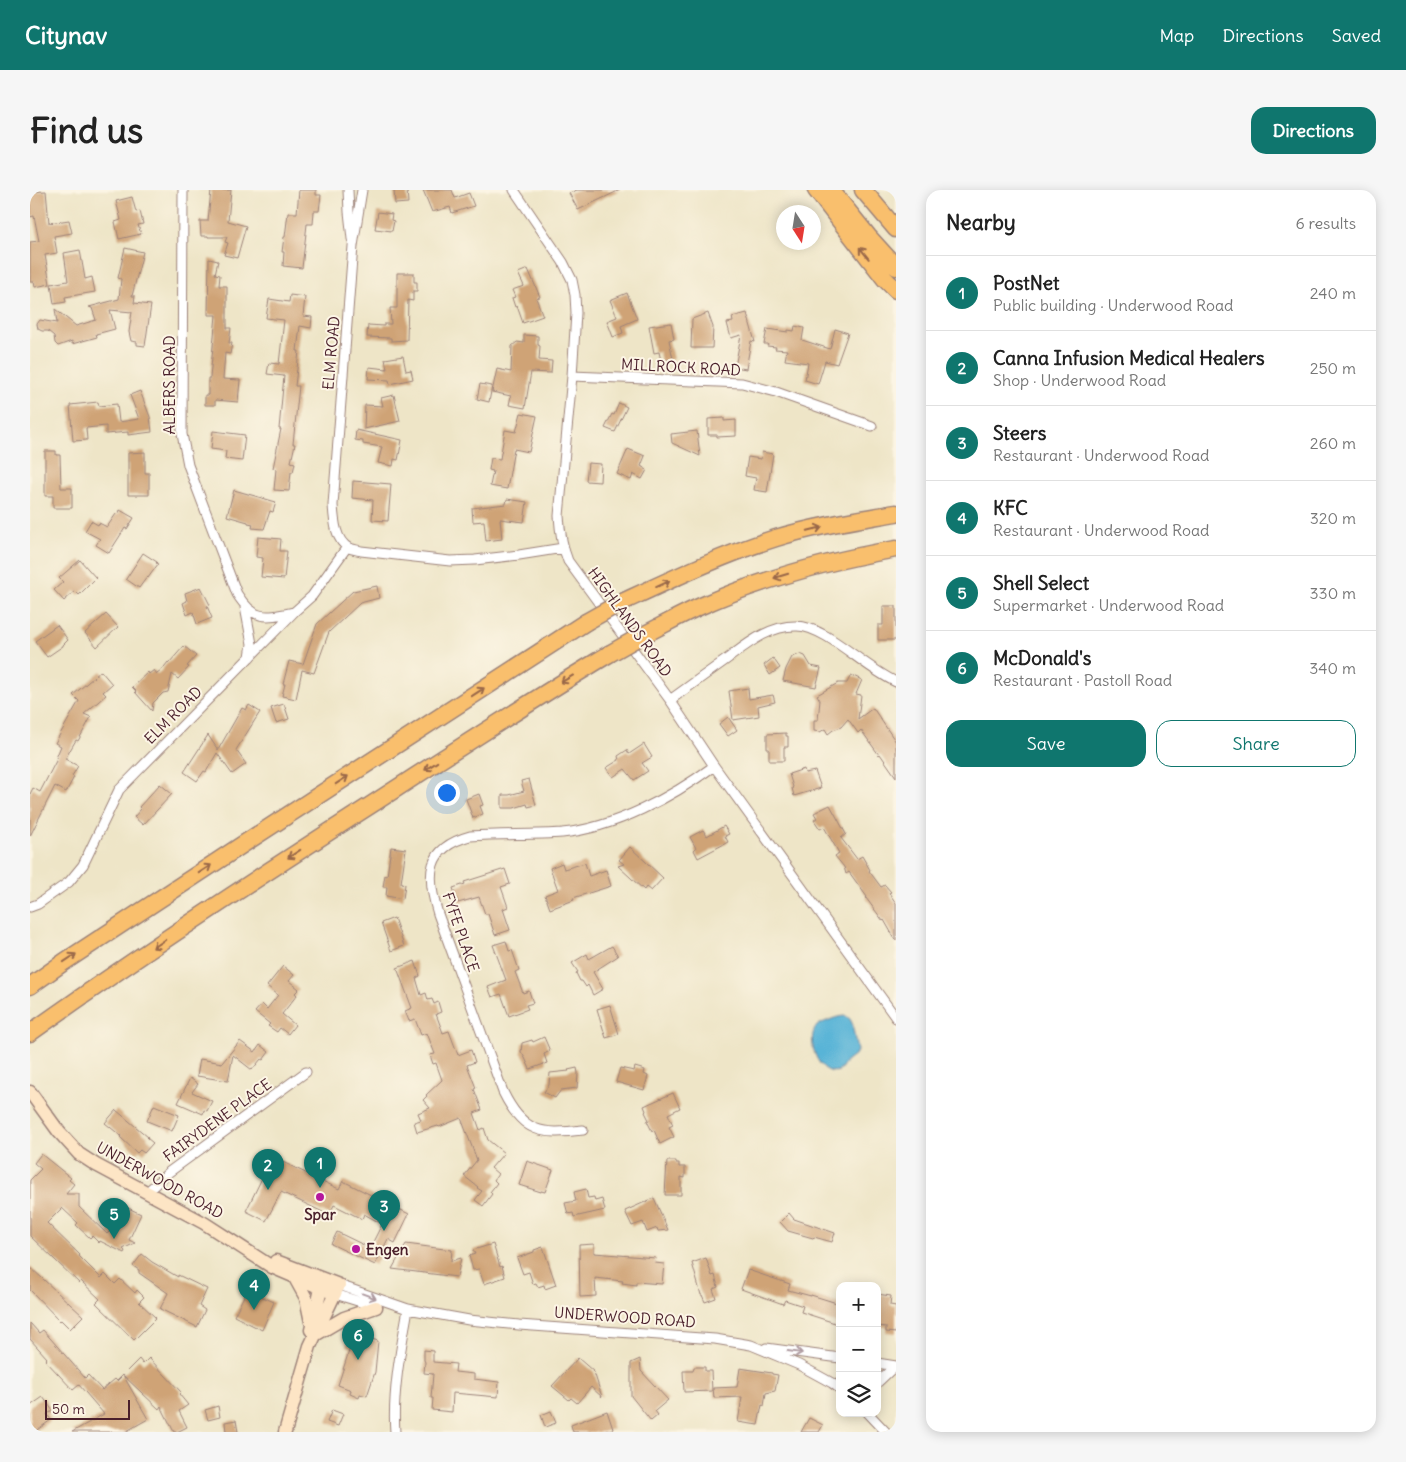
<!DOCTYPE html>
<meta charset="utf-8">
<style>
:root{--surface:#fff;--page:#f6f6f6;--text:#222;--muted:#767676;--line:#e0e0e0;--accent:#0f766e}
body{margin:0;font-family:Delius,sans-serif;background:var(--page);color:var(--text)}
.controls{position:absolute;right:15px;bottom:15px;display:grid;overflow:hidden;border-radius:10px;box-shadow:0 2px 12px #0003}
.controls button{width:45px;height:45px;display:grid;place-items:center;padding:0;border:0;border-bottom:1px solid var(--line);background:var(--surface);color:var(--text);font:25px sans-serif}
.compass{position:absolute;left:746px;top:15px;width:45px;height:45px;border-radius:50%;background:var(--surface);box-shadow:0 2px 12px #0003;rotate:168deg}
.scale{position:absolute;left:15px;bottom:12px;width:85px;box-sizing:border-box;padding-left:5px;border:2px solid #4a1f2b;border-top:0;font-size:14px;line-height:18px;white-space:nowrap;color:#4a1f2b;-webkit-text-stroke:4px #fcf5e5;paint-order:stroke}
.you{position:absolute;left:416px;top:602px;width:18px;height:18px;margin:-12px;border:4px solid #fff;border-radius:50%;background:#1a73e8;box-shadow:0 0 0 8px #1a73e833}
.badge{display:grid;place-items:center;width:32px;height:32px;border-radius:50%;background:var(--accent);color:#fff;font-size:16px;font-weight:700}
.pin{position:absolute;translate:-50% -41px;filter:drop-shadow(0 1px 2px #0008)}
.pin::after{content:'';position:absolute;top:26px;width:18px;height:15px;background:inherit;clip-path:polygon(0 0,100% 0,50% 100%)}
.list{margin:0;padding:0;list-style:none}
h2{display:flex;justify-content:space-between;align-items:center;height:65px;margin:0;padding:0 20px;font-size:21px}
h2 small{font-size:16px;font-weight:400;color:var(--muted)}
.list li{display:grid;grid-template-columns:32px 1fr auto;gap:15px;align-items:center;box-sizing:border-box;height:75px;padding:0 20px;border-top:1px solid var(--line)}
.list b{display:block;font-size:19px;white-space:nowrap}
.list p{margin:0;font-size:16px;white-space:nowrap;color:var(--muted)}
.list em{font-size:16px;font-style:normal;color:var(--muted)}
.actions{display:flex;gap:10px;padding:15px 20px}
.actions a{flex:1;padding:11px 0;border:1px solid var(--accent);border-radius:15px;text-align:center;font-size:18px;color:var(--accent)}
.actions .main{background:var(--accent);color:#fff}
.icon{flex:none;width:28px;height:28px;fill:none;stroke:currentColor;stroke-width:2;stroke-linecap:round;stroke-linejoin:round}
.map{position:relative;flex:none;width:866px;height:1242px;overflow:hidden;border-radius:15px}
header{display:flex;align-items:center;gap:30px;box-sizing:border-box;height:70px;padding:0 25px;background:var(--accent);color:#fff}
header strong{font-size:24px}
nav{display:flex;gap:28px;margin-inline-start:auto;font-size:18px}
.intro{display:flex;align-items:center;justify-content:space-between;box-sizing:border-box;height:120px;padding:0 30px}
h1{margin:0;font-size:35px}
.button{padding:12px 22px;border-radius:15px;background:var(--accent);color:#fff;font-size:18px;font-weight:700}
main{display:flex;gap:30px;padding:0 30px}
aside{flex:1;background:var(--surface);border-radius:15px;box-shadow:0 2px 12px #0003}
.map>svg:first-child{display:block}
.water{fill:#59b4d7;stroke:#526a81}
.building{fill:#cfa376}
.lines{fill:none;stroke-linecap:round;stroke-linejoin:round}
.street-casing{stroke:#9c8279;stroke-width:11}
.secondary-casing{stroke:#9c8279;stroke-width:15}
.highway-casing{stroke:#9c8279;stroke-width:19}
.street{stroke:#fff;stroke-width:9}
.secondary{stroke:#fde5c5;stroke-width:12}
.highway{stroke:#f9bf6d;stroke-width:16}
.highway-bridge-casing{stroke:#9c8279;stroke-width:19;stroke-linecap:butt}
.highway-bridge{stroke:#f9bf6d;stroke-width:16}
.oneway{stroke:#996749}
.oneway2{stroke:#ae9aa0}
.poi-dot{fill:#b5179e;stroke:#fcf5e5;stroke-width:2}
.labels{text-anchor:middle;dominant-baseline:central;stroke-width:4;stroke-linejoin:round;paint-order:stroke}
.street-label{font-size:15px;fill:#4a1f2b;stroke:#fcf5e5}
.poi-label{font-size:15px;font-weight:bold;fill:#4a1f2b;stroke:#fcf5e5}
</style>
<header>
<strong>Citynav</strong>
<nav><a>Map</a><a>Directions</a><a>Saved</a></nav>
</header>
<div class="intro"><h1>Find us</h1><a class="button">Directions</a></div>
<main>
<div class="map">
<svg width="866" height="1242" viewBox="0 0 866 1242">
<rect width="100%" height="100%" fill="#fcf5e5"/>
<filter id="ink" filterUnits="userSpaceOnUse"><feTurbulence type="fractalNoise" baseFrequency=".02" numOctaves="2"/><feDisplacementMap in="SourceGraphic" scale="10" xChannelSelector="R" yChannelSelector="G"/><feConvolveMatrix kernelMatrix="1 2 1 2 8 2 1 2 1" color-interpolation-filters="sRGB"/></filter>
<filter id="wash" filterUnits="userSpaceOnUse"><feTurbulence type="fractalNoise" baseFrequency=".0096" numOctaves="4" result="noise"/><feDisplacementMap in="SourceGraphic" scale="20" xChannelSelector="R" yChannelSelector="G"/><feGaussianBlur stdDeviation="1.12" result="paint"/><feColorMatrix in="noise" values="0 0 0 0 0 0 0 0 0 0 0 0 0 0 0 0 0 1.4 0 .05"/><feComposite in="paint" operator="in"/></filter>
<g filter="url(#wash)">
<rect width="100%" height="100%" fill="#eee5c7"/>
<path class="water" d="M816 826 820 829 822 833 827 861 825 865 816 872 809 881C788 888 775 848 787 836 789 834 794 832 797 831 804 828 809 826 816 826Z"/>
<g id="blocks">
<path class="building" d="M181 0H201L198 31 216 36 207 68 194 65 198 53 195 52 197 47H178V46H171L170 31H178Z
M269 0H286V5H291L289 21H284L283 34H277L272 78 253 76 254 62H252L254 47H255L258 23H267Z
M364 0H377L378 13 365 14Z
M393 0H422L425 8 439 3 444 16 422 23 420 17 402 22Z
M547 0H590L548 20 539 3Z
M16 1 19 33 39 30 42 43 24 46 27 63 15 65 20 94 5 97 4 92H0V52L9 51 4 26 0 27V2Z
M102 7 106 22 110 21 113 34 108 35 111 44 89 49 85 32 91 30 86 11Z
M348 22 362 24 361 30 364 31 362 41 345 39Z
M95 58 113 62 102 106H105L104 113 121 115 115 156 107 155V152L101 151 99 142 102 122 80 120 85 139 66 144 67 147 42 154V151L28 156 25 153 24 146 18 141H12L8 139 7 134 10 130 27 133 25 119 46 136 66 130 62 118 59 117 89 109 91 89 88 88Z
M50 60 55 89 62 87 65 102 35 107 36 112 24 114 21 94 38 91 34 63Z
M179 69 188 71 185 84 190 85 189 96H197V138H201L199 153H202L200 164 195 163 193 189 210 190 208 212 185 210V215H175V205H178V188H180L186 125H178Z
M498 79 510 107 506 108 513 126 493 133 487 116 485 117 482 108 485 107 482 100 494 96 488 83Z
M367 83H384V92H387V101H383V111L378 110 377 150 361 151V148L337 147 338 135 354 136V134H361L360 118H367Z
M597 103 607 129 591 136 593 143 583 147 577 131 587 127 580 110Z
M260 105 275 107 273 126 282 127 281 138 270 136 267 161H269L265 196H269L263 254H265L261 272 265 273 263 282H261L259 301 244 300 246 279 243 278 251 239H249L254 186 237 184 239 173 249 174 254 130 236 128 239 109 259 112Z
M678 123 683 137 682 158H661L662 129Z
M717 123 725 152 721 151 716 179 705 177 711 145 701 148 697 133 703 132 702 127Z
M641 133 644 149 639 150 643 169 631 171 629 162 624 163 619 136Z
M765 136 774 138 772 150 800 159 805 139 818 143 807 174 795 171 788 194 775 190 778 173 755 170 757 160 745 159 746 157 737 156 738 154H734L737 139 758 142V140L764 141Z
M494 145 508 146V155L510 156 509 170 522 171 521 183 501 182 495 218 479 215 481 206 462 202 467 179 481 182 482 156 487 152 494 153Z
M373 166 376 181 381 180 383 189 360 194 359 190 338 189 339 177 357 179 355 169Z
M450 194 462 196 459 212 447 209Z
M110 201 120 227 122 242 98 245V242L76 244V236L56 238 57 250 43 251 40 215 68 212 69 216 87 214 89 232 109 229 100 205Z
M364 205 370 231 334 239 335 215 353 216 351 208Z
M589 213 597 217 585 242 575 238 582 224 584 225Z
M491 223 507 226 499 262 484 259 477 299 460 296 463 281 459 280 461 268 470 269 475 240 486 242Z
M694 228V231L706 230V246L687 247V245H678V229Z
M326 240 372 250 368 270 364 269 363 276 348 273 352 257 333 254V251L325 250Z
M183 241 215 245 212 271 195 269 196 261 181 259Z
M667 241 670 266 642 253 641 244Z
M598 259 615 266 611 276 617 280 612 289 603 284 601 290 587 284Z
M15 261H26V265H30L31 298H42V318H23V306H15Z
M115 262V283H119V305H98V263Z
M732 262 743 264 737 302 724 300 726 288 715 286 718 267 731 269Z
M558 273 571 274 570 292 556 291Z
M323 291 361 294 358 331 342 330 343 310 322 308Z
M204 300 246 312 243 322 240 321 234 339 222 338 223 334 218 333V332L197 326Z
M477 309 497 312 494 332 470 329 472 349 456 351 454 331 443 332 442 318 476 314Z
M90 320 104 328 97 339 95 338 79 363 66 355 70 349 55 341 61 331 68 335 69 333 77 337 86 324 88 325Z
M228 347 251 349 250 361H257L254 389 231 387 233 368 226 367Z
M113 363 127 372 126 373 128 374 118 388 117 387 109 398 96 389Z
M50 370 66 388 49 405 45 401 34 411 24 400 33 392 29 388Z
M347 396 349 408 330 413 299 442 284 483 272 480 266 509 252 506 255 494H253L259 471 273 474 287 434 323 401Z
M171 397 180 415 177 416 182 428 167 434 163 422 157 425 153 413 157 411 155 403Z
M853 416H866V450H848V435H853Z
M76 424 88 437 67 457 55 443Z
M27 435 38 450 33 455V456L17 467 5 451Z
M154 456 166 466 157 476 159 477 148 489 142 484 138 502 133 503 123 513 122 521 105 502 106 501 102 497 118 482 119 484 124 480 127 484 131 481 138 472 139 473Z
M770 464 775 466 781 476 791 478 786 497 753 491 756 479 762 467Z
M743 468 750 478 740 485 734 475Z
M71 481 82 494 73 502 76 505 54 524 61 527 48 551 46 550 35 569 48 576 42 586 44 587 36 602 25 596 0 646V604L3 598 10 602 27 569 26 568 31 556 25 553 49 511 43 505Z
M821 485 832 490 826 504 831 505 828 529 843 518 866 552V587L850 564 849 565 831 540 828 543 818 529 811 537 803 540 798 544 795 539 790 542 784 541V530H788L790 510 787 505 808 493H817Z
M718 498 719 509 743 505 745 512 728 516 729 526 703 530 699 501Z
M254 514 259 529 246 533 241 518Z
M219 515 230 522 206 560 216 574 202 584 187 563 176 582 174 581 167 591 154 582 178 545 188 560 212 518 216 520Z
M698 527 707 540 698 546 689 534Z
M756 543V546H758V557H754V571H739V559H737V544Z
M614 554 622 567 612 573 618 581 604 590 595 579 583 587 576 578 589 570 588 566 597 560 599 564Z
M774 579 775 583 785 581 791 598 764 606 762 598 763 597 759 584Z
M499 589 506 615 498 617 497 614 484 618H472V605H479L494 601 491 591Z
M130 594 142 604 113 635 104 627 111 619 109 617Z
M449 604 453 615 450 616 453 624 443 628 436 609Z
M800 615 816 644 811 648 827 669 832 666 840 680 839 681 851 697 855 695 861 702 859 703 866 713V751L854 730 853 731 836 708 837 707 819 682 816 684 814 677 805 666 809 663 794 637 790 639 784 630 787 628 784 623Z
M694 636 699 644 695 646 698 652 668 668 664 660 666 658 660 647 673 640 677 646Z
M361 657 376 659 371 693 375 694 373 709 356 706 357 697H353L355 685 357 686Z
M600 657 633 688 621 701 616 697 614 700 588 676 594 674 589 670Z
M532 673 534 679 555 673 559 686 576 680 581 696 543 708 544 710 520 719 515 705 528 700 520 678Z
M475 679 480 694 471 697 478 717 473 719 480 740 465 745 458 724H455L449 707 428 713 423 698 435 694 434 692Z
M364 728 374 756 361 761 351 733Z
M476 751 479 761 482 760 489 780 485 782 493 803 499 801 503 813 496 815 498 819 479 826 471 804 462 807 458 797 476 790 463 755Z
M582 756 588 766 563 782 573 799 563 805 558 795 556 797 552 791H550L546 783 548 782 542 773 557 764 559 769Z
M385 771 390 786 386 788 391 805 396 803 398 810 402 809 404 814 408 812 411 822 406 824 413 843 419 841 428 865 441 860 445 872 437 875 446 898 444 899 452 920 444 923 450 940 454 938 458 950 474 963 461 978 468 984 464 990 467 993 460 1002 462 1004 453 1016 445 1010 452 1001 447 998 448 997 434 986 447 970 431 928 409 937 408 936 387 942 384 932 391 930 388 923 400 918 393 910 397 906 396 905 412 890 406 873 403 874 400 865 405 864 397 843 391 845 385 829 379 831 375 821 382 818 367 778Z
M253 776 264 785 259 791 269 799 265 803 267 805 252 824 265 835 258 844 250 838 247 842 238 836 240 834 225 822 232 814 237 819 248 805 237 796Z
M580 815 589 844 576 848 567 819Z
M514 847 520 861 514 864 517 873 500 879 495 868 491 862 492 853 502 850 503 852Z
M210 851 225 862 230 855 239 862 233 870 231 869 222 880 203 865 198 891 167 886 170 869 192 873Z
M605 877 615 880 614 884 618 886 614 900 586 892 590 878 604 881Z
M547 878 548 883 547 898 531 900 525 908 514 902 519 895 520 883 539 881 538 880Z
M160 888 168 894 162 902 182 911 177 921 174 920 173 924 148 913Z
M643 903 650 918 638 924 643 935 639 937 644 947 630 954 624 940 622 941 617 931 619 930 615 922 616 921 614 916Z
M124 915 149 925 142 941 117 931Z
M86 920 118 947 117 948 123 953 114 963 110 960 107 963 90 947 91 946 75 933Z
M234 963 309 999 313 991 379 1024 365 1053 358 1049 345 1075 301 1054 307 1042 340 1058 352 1034 334 1024 332 1029 304 1015 299 1025 251 1002 236 1031 216 1021 233 986 225 982Z
M11 964 41 988 39 990 44 994 36 1004H49V1017L77 1044 85 1036 94 1016 111 1024 99 1050 105 1053 93 1059 95 1061 94 1063 70 1051 69 1053 62 1046 60 1048 46 1035 48 1033 32 1018 17 1033 50 1065 49 1066 71 1088 75 1084 85 1094 90 1089 105 1103 107 1100 114 1107 109 1112 126 1128 104 1150 66 1113 70 1109 51 1091 49 1093 0 1046V990L11 979 4 973Z
M497 971 523 980 515 1002 511 1001V1002L489 995Z
M637 971H646V973H649V977H655V988L651 987V1005H635Z
M556 999 558 1008 564 1007 565 1011 572 1009 575 1020 544 1027 543 1023 538 1024 535 1013 546 1011 544 1002Z
M624 1008 638 1040 628 1041 627 1038 617 1042 613 1032 602 1036 595 1021Z
M759 1023 764 1029 805 1043 802 1052 784 1047 783 1048 758 1041 750 1032Z
M376 1054 422 1060 421 1071 431 1068 427 1087 362 1079Z
M463 1054 470 1077 472 1076 475 1087 454 1094 449 1079 443 1080 439 1066 445 1064 443 1060Z
M564 1054V1063L626 1068 625 1073 634 1074 632 1094 606 1092V1095L592 1093 593 1091 565 1088 566 1106 550 1107 549 1055Z
M513 1057 526 1095 515 1099 514 1095 508 1097 506 1093 503 1094 499 1082 493 1084 487 1068 504 1062V1060Z
M112 1064 122 1072 148 1087V1085L177 1099 169 1116 175 1120 167 1137 130 1119 138 1103 109 1083V1080L103 1076Z
M676 1068 682 1086 685 1085 688 1097 683 1099 686 1108 675 1112 672 1105H671L662 1073Z
M0 1077 53 1126 40 1139 31 1130 30 1131 0 1100Z
M718 1080 760 1094 758 1100 781 1106V1105L810 1114V1128L808 1134 771 1122 773 1116 755 1110 753 1114 711 1099Z
M217 1100 244 1112 232 1140 204 1126Z
M847 1104 861 1106 860 1115 866 1116V1143L856 1142V1137L847 1136Z
M0 1133 9 1143 13 1140 55 1188 58 1185 72 1200 85 1189 87 1191 93 1185 118 1229 95 1242H42L74 1224 49 1195 43 1200 15 1170 17 1168 0 1149Z
M321 1142 348 1151 345 1182 337 1206 330 1204 329 1208 320 1204 321 1200 308 1195 320 1158 316 1156Z
M394 1160 403 1161V1172L426 1174 425 1182 444 1184V1189L469 1192 468 1207 423 1203 422 1222 402 1220 403 1208H401L403 1184 394 1183 395 1172 394 1170Z
M119 1168 151 1202 149 1204 158 1215 149 1221 157 1237 147 1242H144L131 1216 129 1219 93 1185 109 1169 113 1174Z
M548 1168 564 1182 572 1207 561 1197 547 1213 541 1208 539 1210 522 1196Z
M610 1169 611 1181 638 1210 625 1221 628 1225 621 1231 601 1206V1173Z
M664 1177H675V1181H681L682 1201 654 1202 653 1181H663Z
M710 1178 742 1183V1184L748 1185 745 1201 736 1203 734 1216 732 1215 728 1235 708 1232 712 1207 684 1208 683 1198 707 1197Z
M13 1207 23 1221 17 1224 21 1230 4 1242 0 1236V1216Z
M188 1216 190 1227 178 1230 175 1220Z
M302 1220 313 1224 308 1236 297 1232Z
M521 1221 526 1233 515 1237 511 1225Z
M577 1221 583 1239 572 1242H543L541 1235Z
M779 1228 793 1235 789 1242H771Z
M206 1230 208 1242H196L195 1232Z"/>
</g>
</g>
<g filter="url(#ink)">
<use href="#blocks" fill-opacity="0" stroke="#9c8279" stroke-width="1"/>
<g class="lines">
<defs>
<path id="street" d="M153 0 152 244 158 275 207 404C224 431 235 428 264 422
M318 0 319 22 322 49
M332 0 323 56 303 315C304 329 305 351 319 358 322 359 327 360 331 361L420 371 445 370 489 365 533 358
M484 0 533 72 542 90 545 105 546 123 542 186 529 326C530 342 532 356 538 371L640 510 684 576 866 828
M542 186 712 193 746 202 842 236
M215 417 222 454 220 467
M640 510C657 498 673 486 690 474 713 458 737 435 767 436 777 436 787 441 796 446 820 460 841 480 866 492
M0 717 8 714 39 692 53 675 89 600 264 422 282 406 317 357
M553 940C511 945 493 943 473 902L408 724C396 685 396 658 440 646 471 644 502 645 532 643 585 638 642 607 684 576
M117 1002 139 982 276 882
M309 1095 378 1119 439 1130 489 1135 685 1149 721 1155 769 1175 802 1193 810 1199
M305 1104 347 1117
M736 1158 810 1168
M847 1173 866 1176
M847 1193 865 1176
M838 1223 856 1242
M365 1242C362 1203 371 1158 378 1119"/>
<path id="secondary" d="M0 902 29 942 49 964 66 975 174 1033 242 1077 305 1104
M246 1071 309 1095 280 1156 255 1242
M265 1088 276 1108 281 1132
M281 1140 293 1091
M285 1145 314 1128 346 1117"/>
<path id="highway" d="M786 0 855 89 866 100
M801 0 838 46 866 77
M833 0 866 39
M588 414C640 390 692 365 746 348 785 336 826 330 866 323
M609 447C630 437 650 425 671 416 734 388 798 371 866 359
M0 796 34 772 218 651 556 432
M0 843C109 765 221 692 333 620 415 567 496 514 579 464"/>
</defs>
<use href="#street" class="street-casing"/>
<use href="#secondary" class="secondary-casing"/>
<use href="#highway" class="highway-casing"/>
<use href="#street" class="street"/>
<use href="#secondary" class="secondary"/>
<use href="#highway" class="highway"/>
<defs>
<path id="highway-bridge" d="M556 432 588 414
M579 464 609 447"/>
</defs>
<use href="#highway-bridge" class="highway-bridge-casing"/>
<use href="#highway-bridge" class="highway-bridge"/>
</g>
<defs><path id="oneway-shaft" d="M-6 0H5M1.5-3L5.5 0L1.5 3" fill="none" stroke-width="1.6" stroke-linecap="round" stroke-linejoin="round" transform="scale(1.25)"/></defs>
<g class="oneway">
<use href="#oneway-shaft" transform="translate(834 63) rotate(-129)"/>
<use href="#oneway-shaft" transform="translate(785 339) rotate(-14)"/>
<use href="#oneway-shaft" transform="translate(751 386) rotate(163)"/>
<use href="#oneway-shaft" transform="translate(633 394) rotate(-24)"/>
<use href="#oneway-shaft" transform="translate(537 489) rotate(149)"/>
<use href="#oneway-shaft" transform="translate(448 502) rotate(-33)"/>
<use href="#oneway-shaft" transform="translate(401 576) rotate(147)"/>
<use href="#oneway-shaft" transform="translate(312 590) rotate(-33)"/>
<use href="#oneway-shaft" transform="translate(264 664) rotate(147)"/>
<use href="#oneway-shaft" transform="translate(175 679) rotate(-33)"/>
<use href="#oneway-shaft" transform="translate(129 754) rotate(146)"/>
<use href="#oneway-shaft" transform="translate(40 768) rotate(-34)"/>
</g>
<g class="oneway2">
<use href="#oneway-shaft" transform="translate(339 1106) rotate(20)"/>
<use href="#oneway-shaft" transform="translate(765 1162) rotate(8)"/>
</g>
</g>
<g class="poi-dot">
<circle cx="290" cy="1007" r="5"/>
<circle cx="326" cy="1059" r="5"/>
</g>
<g class="labels">
<g class="street-label">
<text transform="translate(301 163) rotate(-85)">ELM ROAD</text>
<text transform="translate(651 177) rotate(3)">MILLROCK ROAD</text>
<text transform="translate(139 195) rotate(-90)">ALBERS ROAD</text>
<text transform="translate(600 432) rotate(54)">HIGHLANDS ROAD</text>
<text transform="translate(143 525) rotate(-45)">ELM ROAD</text>
<text transform="translate(431 742) rotate(71)">FYFE PLACE</text>
<text transform="translate(187 930) rotate(-36)">FAIRYDENE PLACE</text>
<text transform="translate(130 990) rotate(29)">UNDERWOOD ROAD</text>
<text transform="translate(595 1127) rotate(4)">UNDERWOOD ROAD</text>
</g>
<g class="poi-label">
<text x="290" y="1024">Spar</text>
<text x="336" y="1059" text-anchor="start">Engen</text>
</g>
</g>
</svg>
<div class="controls">
<button>+</button>
<button>−</button>
<button><svg class="icon" aria-label="layers" viewBox="0 0 24 24"><path d="M12 4l9 5-9 5-9-5zM3 14l9 5 9-5"/></svg></button>
</div>
<svg class="compass" viewBox="-18 -18 36 36"><path d="M0-13l5 13h-10z" fill="#e53935"/><path d="M0 13l5-13h-10z" fill="#767676"/></svg>
<div class="scale">50 m</div>
<div class="you"></div>
<div class="pin badge" style="left:290px;top:998px">1</div>
<div class="pin badge" style="left:238px;top:1000px">2</div>
<div class="pin badge" style="left:354px;top:1041px">3</div>
<div class="pin badge" style="left:224px;top:1120px">4</div>
<div class="pin badge" style="left:84px;top:1049px">5</div>
<div class="pin badge" style="left:328px;top:1170px">6</div>
</div>
<aside>
<h2>Nearby<small>6 results</small></h2>
<ul class="list">
<li><span class="badge">1</span><div><b>PostNet</b><p>Public building · Underwood Road</p></div><em>240 m</em></li>
<li><span class="badge">2</span><div><b>Canna Infusion Medical Healers</b><p>Shop · Underwood Road</p></div><em>250 m</em></li>
<li><span class="badge">3</span><div><b>Steers</b><p>Restaurant · Underwood Road</p></div><em>260 m</em></li>
<li><span class="badge">4</span><div><b>KFC</b><p>Restaurant · Underwood Road</p></div><em>320 m</em></li>
<li><span class="badge">5</span><div><b>Shell Select</b><p>Supermarket · Underwood Road</p></div><em>330 m</em></li>
<li><span class="badge">6</span><div><b>McDonald's</b><p>Restaurant · Pastoll Road</p></div><em>340 m</em></li>
</ul>
<div class="actions"><a class="main">Save</a><a>Share</a></div>
</aside>
</main>
